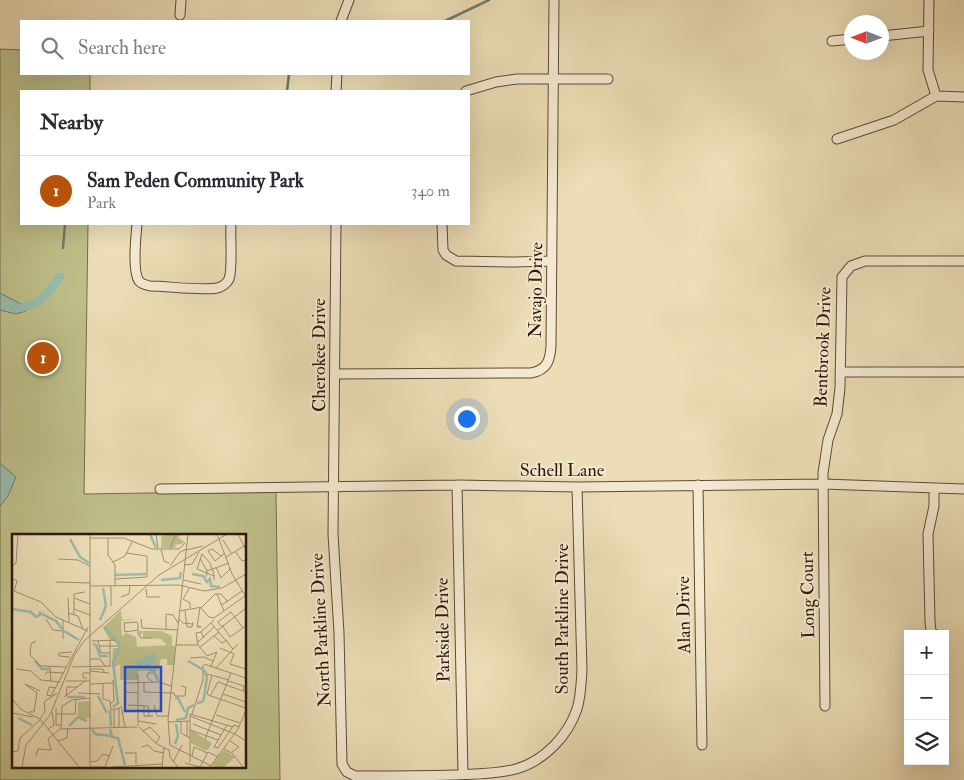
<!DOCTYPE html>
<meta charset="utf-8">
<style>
:root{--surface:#fff;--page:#f2f2f3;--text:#2b2b33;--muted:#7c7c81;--line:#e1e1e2;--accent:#b45309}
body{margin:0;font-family:"IM FELL Double Pica",serif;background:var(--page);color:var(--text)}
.controls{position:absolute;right:15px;bottom:15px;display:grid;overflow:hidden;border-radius:0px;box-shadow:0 5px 20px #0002}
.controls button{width:45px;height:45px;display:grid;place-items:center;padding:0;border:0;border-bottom:1px solid var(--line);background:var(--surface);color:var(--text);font:25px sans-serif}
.compass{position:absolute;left:844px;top:15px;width:45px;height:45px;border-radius:50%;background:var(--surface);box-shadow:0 5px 20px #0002;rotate:270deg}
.you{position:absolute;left:466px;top:418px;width:18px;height:18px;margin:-12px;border:4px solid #fff;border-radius:50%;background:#1a73e8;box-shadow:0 0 0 8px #1a73e833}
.badge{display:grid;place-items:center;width:32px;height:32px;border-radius:50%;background:var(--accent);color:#fff;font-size:16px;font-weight:700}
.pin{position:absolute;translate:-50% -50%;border:2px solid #fff;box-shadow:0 1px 5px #0006}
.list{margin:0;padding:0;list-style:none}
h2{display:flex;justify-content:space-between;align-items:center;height:65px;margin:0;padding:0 20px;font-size:21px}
h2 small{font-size:16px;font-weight:400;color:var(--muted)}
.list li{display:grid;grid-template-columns:32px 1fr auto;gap:15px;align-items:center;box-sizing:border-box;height:70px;padding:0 20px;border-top:1px solid var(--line)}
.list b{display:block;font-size:19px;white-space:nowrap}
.list p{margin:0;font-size:16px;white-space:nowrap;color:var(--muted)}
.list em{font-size:16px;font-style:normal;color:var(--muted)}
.icon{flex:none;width:28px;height:28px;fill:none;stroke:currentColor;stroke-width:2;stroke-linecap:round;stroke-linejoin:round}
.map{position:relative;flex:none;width:964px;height:780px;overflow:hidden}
.search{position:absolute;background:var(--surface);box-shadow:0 5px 20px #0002;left:20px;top:20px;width:450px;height:55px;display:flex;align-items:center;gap:12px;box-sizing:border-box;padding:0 18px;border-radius:0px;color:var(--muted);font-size:19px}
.panel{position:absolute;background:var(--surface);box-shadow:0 5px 20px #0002;left:20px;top:90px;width:450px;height:135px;border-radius:0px}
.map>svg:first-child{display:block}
.green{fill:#bebf89;stroke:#776c4a;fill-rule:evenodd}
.water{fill:#99bcae;stroke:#6f7b6d}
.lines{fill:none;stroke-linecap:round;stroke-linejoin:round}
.stream{stroke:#6f7b6d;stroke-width:2.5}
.canal{stroke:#99bcae;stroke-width:9}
.minor-casing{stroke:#5f4a36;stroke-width:11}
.minor{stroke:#f3e9d0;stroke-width:9}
.labels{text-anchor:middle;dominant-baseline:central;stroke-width:4;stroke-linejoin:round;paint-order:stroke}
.street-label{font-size:18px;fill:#30190c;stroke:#f3e9d0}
.inset-river{fill:none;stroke:#99bcae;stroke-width:2.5}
.inset-road{fill:none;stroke:#a18f72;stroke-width:1}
.view{fill:#1d4ed8;fill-opacity:0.15;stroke:#1d4ed8;stroke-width:2.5}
.inset-edge{fill:none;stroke:#30190c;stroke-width:2.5}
</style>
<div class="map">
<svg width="964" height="780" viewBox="0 0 964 780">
<rect width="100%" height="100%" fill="#ecddb6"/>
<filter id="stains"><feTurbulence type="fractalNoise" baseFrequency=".004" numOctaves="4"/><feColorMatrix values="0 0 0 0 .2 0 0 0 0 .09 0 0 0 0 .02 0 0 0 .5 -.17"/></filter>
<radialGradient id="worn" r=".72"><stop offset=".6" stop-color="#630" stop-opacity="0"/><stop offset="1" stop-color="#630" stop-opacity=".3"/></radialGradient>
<path class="green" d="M0 49 21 50V74H90V91H21V224H88L84 494 276 491 280 780H0ZM14 535H245V766H14Z"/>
<path class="water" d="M0 293 21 304 26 311 16 314 0 310Z
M0 463 16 477 8 496 0 506Z"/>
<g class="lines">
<path class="stream" d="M445 21 489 0
M287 91 289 74
M63 248 65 224"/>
<path class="canal" d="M23 307C42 302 49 292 60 277"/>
<defs>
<path id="minor" d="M929 0 928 70 936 96
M180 15 181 0
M341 21 349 0
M882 36 929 31
M832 41 852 39
M336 91 337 74
M466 91 496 82 517 79H608
M837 139 894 120 936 96 964 97
M137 224C136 236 132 271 139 281 141 284 146 285 150 286 168 286 200 291 217 288 222 287 227 283 229 279 233 268 230 238 231 224
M336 224 333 534 339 633 342 764 347 772 355 776C389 776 422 776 455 775 475 774 497 774 516 769 544 761 568 736 577 709 581 696 581 683 582 671L577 487
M442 224 443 250 446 255 456 261 514 262 552 261
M840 372H964
M335 374 531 373C547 370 550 361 551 346L554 0
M457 485 463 774
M698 485 702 745
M160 489 457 485 577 487 823 484 964 489
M934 634 931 632 930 621 928 534 934 506V488
M825 706 823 473 828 440 837 414 840 388 842 277 851 266 865 261H964"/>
</defs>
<use href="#minor" class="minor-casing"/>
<use href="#minor" class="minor"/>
</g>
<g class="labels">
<g class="street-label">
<text transform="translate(536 290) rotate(-89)">Navajo Drive</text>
<text transform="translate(823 347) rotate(-88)">Bentbrook Drive</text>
<text transform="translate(319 355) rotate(-90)">Cherokee Drive</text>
<text x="562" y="470">Schell Lane</text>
<text transform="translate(808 595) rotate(-91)">Long Court</text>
<text transform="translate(684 615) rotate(-91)">Alan Drive</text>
<text transform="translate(562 619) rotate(-90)">South Parkline Drive</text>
<text transform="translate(321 630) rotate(-93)">North Parkline Drive</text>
<text transform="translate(443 630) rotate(-91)">Parkside Drive</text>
</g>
</g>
<g transform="translate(12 534)">
<rect width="234" height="234" fill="#ecddb6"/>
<path d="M150 0H173L166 3 173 9 163 11 164 14H149ZM109 76 110 86 127 84 109 87 110 102 114 99 124 103 125 113 155 111 149 105 131 104V97L128 103 127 97H149L160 102V111H157L163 112 162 131H155V125H149L146 137H126V146H108V130L100 134 101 114H106V108L98 106 91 94ZM78 167V184H66V168ZM179 196 200 209 197 214 194 217 179 209ZM212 216 223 223 212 233H203L200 231Z" fill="#bebf89"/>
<path d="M143 119 145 127 134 134 133 131 126 133 122 128Z" fill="#99bcae"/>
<path class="inset-river" d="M138 0 144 14M58 5 68 23 77 29M180 40 191 42 195 48 198 45 199 52 208 53M103 41 134 40M149 46 168 44 169 38M0 75 19 78 24 83 29 80 27 78M30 80 44 87 50 95M88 86 94 72 91 54M92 92 108 112 101 128 106 169 101 173M52 97 67 106M81 110 84 111 88 122H96M23 127 30 135H37M176 127 190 135M137 136 142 137 146 147M86 162 95 179M55 163H73M163 164H166L173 178M185 169 190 168 192 164 195 143 192 136M98 176 99 192M6 184 20 191M164 186 174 184 176 174 182 171M57 192 66 183 75 187M80 195 83 200 99 202M98 195 100 203 106 204 113 231M163 210 166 202 164 190"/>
<path class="inset-road" d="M78 0V233M144 0 146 15M176 0 156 185 158 211 199 232M205 0 220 40 234 63M226 0 234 16M78 4H112L140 15H167L173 9M96 4V21L103 31V52M211 6 219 19M149 15 152 27 157 29M158 15 164 0M174 16 191 12M223 17 230 27 234 26M209 22 200 15 196 17 203 27 212 20M214 23 234 11M188 24 195 37 194 43M46 25 66 26 78 32M101 28 113 22 120 8M172 31 180 30 187 18M0 32 4 29 6 0M158 32 168 18 175 15M204 33 209 44 219 34M195 37 217 29M0 44 5 47 2 57 29 68 44 83 76 97M103 45 135 43V22L114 19M171 46 189 50M202 46V42L201 37 200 35 198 29 190 20 185 35 202 42M44 48 78 49M78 52 167 51 192 57 210 54 234 40M178 53 171 65 178 69V74M134 55 135 63H148M205 60 212 77M109 63 117 60 118 51M56 64 57 88M62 64 78 70M210 71 230 57M99 72V52M189 74 197 83 202 84 233 62M62 75 78 81M168 77 190 73 203 60H209L216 68M173 77 175 93H180L181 88M56 79 66 82 71 95M62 80V60L73 58M34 85 41 96 51 97M129 85 130 94 166 96M167 85 171 89 181 90M199 89 221 115M210 91 218 103 234 92M186 92 189 93H185L188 73M209 92 206 88 219 78 231 94M126 96 113 98 112 89 125 88 126 90V100M154 96V80L161 81 166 89M206 96 234 74M189 98 202 86M126 100 129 104H140M202 102 210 109 215 106M51 105V86M24 107 19 110 18 121 29 132 54 133M80 107 104 106M86 107 89 119H98M185 109 202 93M164 111H186L195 122M186 111 184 99 189 98 192 104M87 112H106M188 113 207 98M208 114 222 120 218 130 234 135M195 122 205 118 199 132M58 123 47 122V119L60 118M178 124 192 123 201 127M78 125H88L93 132M192 130 234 144M38 133 39 148M60 133 98 132M98 133V106M204 134 226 110M4 135 19 137 29 146 48 148M78 135H91L92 138M78 137 97 139M141 139H136L135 143 141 148M126 140V192M195 140 217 146M33 141 35 138 51 139M75 144H71V139H78M54 147H78M216 147 232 152 231 157M132 148V158L162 159 163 162H173L174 153 169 152M78 150 101 149M91 150V165L98 167 99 176 108 174M43 154 37 153 35 161 39 162 76 93M25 159 13 150 28 157M66 159 88 160M126 159 114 158 113 149 147 148 159 152M211 160 234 168M54 162 55 153H66M198 162 206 148 234 158M198 162 195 160 200 141M199 162 234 174M52 163 73 147M0 165 10 176 28 185 67 233M98 170 102 167 101 146M116 171 136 172 137 182M142 171 145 182H156M109 172 113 193M132 172V182H141M44 174V191H49M102 176V193M17 178H22L25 158M0 179 21 183M44 180H63L64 166M180 180 191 146V131M204 181 228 189M178 182 223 200 234 207M28 185 33 178 32 168 45 159M126 187 144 190M169 187V199L178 204M175 187V203M156 188 178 187M181 190 209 201M215 191 202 213 206 214 222 191 227 193M107 193V175M127 193 145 210 157 216M49 194 50 172 60 166 78 164M36 195 42 191 40 178M178 196 206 206M131 197 138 193 148 203 144 209M193 205 219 139M46 207 55 204 56 194M218 207 227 213 220 218M130 213 136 211 142 217 152 219M157 215 158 223 166 233M212 215 220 219 231 233M0 218 6 217 8 204 28 186M113 219H124V230M24 222 26 215 39 216 36 205 48 195 125 193M180 222 182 213 195 219M78 228 85 227 91 220 97 222M161 228 170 211M178 228V180L221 193M173 229 188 233M10 233 14 211 38 181 62 122 72 107 147 41 215 0M78 233H94M93 233 101 212M100 233 150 230M150 233 152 214M188 233 196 218 206 223M198 233 226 195 234 176"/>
<path class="view" d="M113 133H149V177H113Z"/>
<rect width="234" height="234" class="inset-edge"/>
</g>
<rect width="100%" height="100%" filter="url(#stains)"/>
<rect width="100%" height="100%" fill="url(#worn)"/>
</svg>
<div class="controls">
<button>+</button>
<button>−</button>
<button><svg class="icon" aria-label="layers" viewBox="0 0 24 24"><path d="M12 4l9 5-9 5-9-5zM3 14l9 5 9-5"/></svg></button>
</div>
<svg class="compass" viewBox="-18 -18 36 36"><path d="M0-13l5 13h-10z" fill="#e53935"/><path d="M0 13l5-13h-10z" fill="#7c7c81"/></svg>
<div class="you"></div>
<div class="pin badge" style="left:43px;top:358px">1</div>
<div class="search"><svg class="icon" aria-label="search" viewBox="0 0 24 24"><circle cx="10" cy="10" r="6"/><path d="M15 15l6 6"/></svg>Search here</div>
<section class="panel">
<h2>Nearby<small></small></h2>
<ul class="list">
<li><span class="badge">1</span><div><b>Sam Peden Community Park</b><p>Park</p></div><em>340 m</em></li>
</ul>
</section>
</div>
